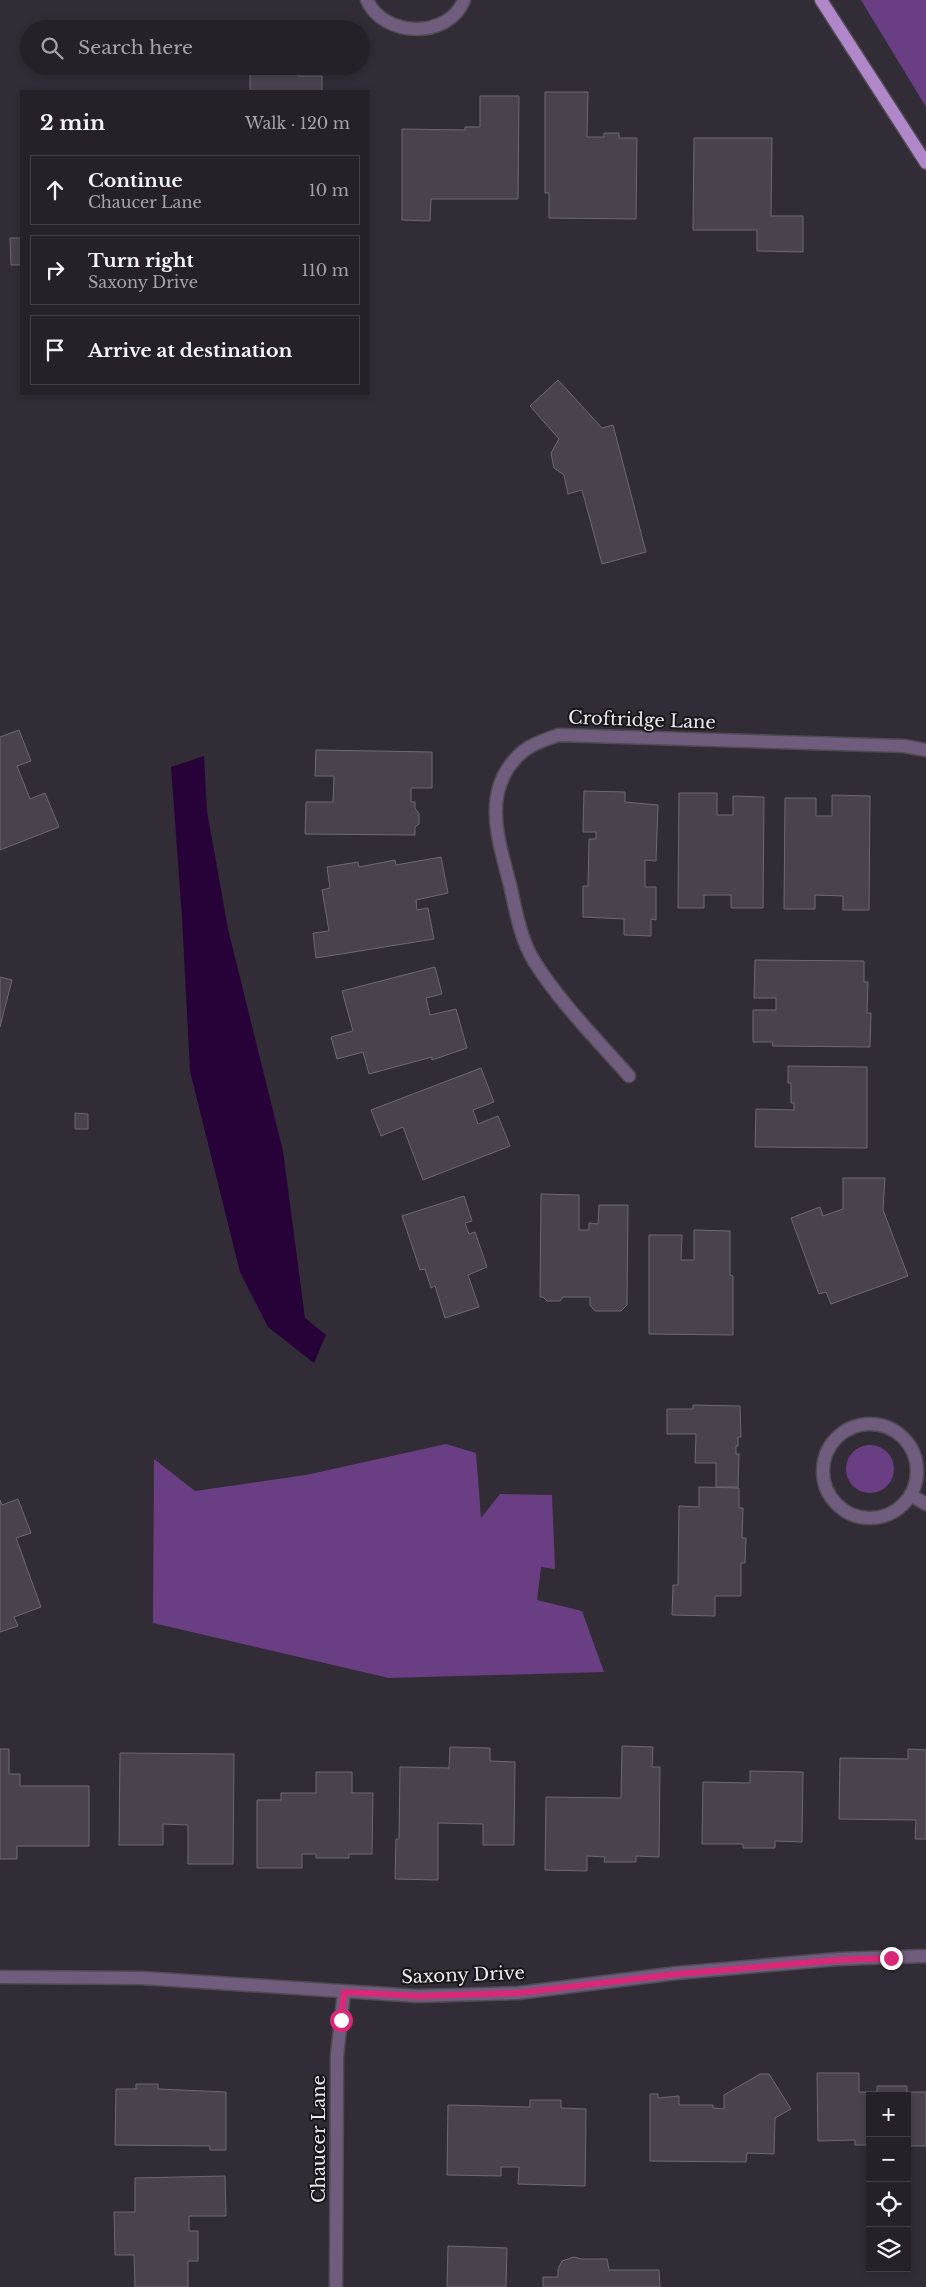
<!DOCTYPE html>
<meta charset="utf-8">
<style>
:root{--surface:#262128;--page:#2e2930;--text:#f1f3f6;--muted:#a4a3a8;--line:#423e45}
body{margin:0;font-family:"Libre Baskerville",serif;background:var(--page);color:var(--text)}
.controls{position:absolute;right:15px;bottom:15px;display:grid;overflow:hidden;border-radius:0px;box-shadow:0 2px 8px #0003}
.controls button{width:45px;height:45px;display:grid;place-items:center;padding:0;border:0;border-bottom:1px solid var(--line);background:var(--surface);color:var(--text);font:25px sans-serif}
.stop{position:absolute;width:15px;height:15px;margin:-11px;border:4px solid #db2777;border-radius:50%;background:#fff}
.stop.end{background:#db2777;border-color:#fff;box-shadow:0 1px 5px #0008}
.list{margin:0;padding:0;list-style:none}
h2{display:flex;justify-content:space-between;align-items:center;height:65px;margin:0;padding:0 20px;font-size:21px}
h2 small{font-size:16px;font-weight:400;color:var(--muted)}
.list li{display:grid;grid-template-columns:32px 1fr auto;gap:15px;align-items:center;box-sizing:border-box;height:70px;margin:0 10px 10px;padding:0 10px;border:1px solid var(--line);border-radius:0px}
.list b{display:block;font-size:19px;white-space:nowrap}
.list p{margin:0;font-size:16px;white-space:nowrap;color:var(--muted)}
.list em{font-size:16px;font-style:normal;color:var(--muted)}
.icon{flex:none;width:28px;height:28px;fill:none;stroke:currentColor;stroke-width:2;stroke-linecap:round;stroke-linejoin:round}
.map{position:relative;flex:none;width:926px;height:2287px;overflow:hidden}
.search{position:absolute;background:var(--surface);box-shadow:0 2px 8px #0003;left:20px;top:20px;width:350px;height:55px;display:flex;align-items:center;gap:12px;box-sizing:border-box;padding:0 18px;border-radius:28px;color:var(--muted);font-size:19px}
.panel{position:absolute;background:var(--surface);box-shadow:0 2px 8px #0003;left:20px;top:90px;width:350px;height:305px;border-radius:0px}
.map>svg:first-child{display:block}
.green{fill:#6a3e82}
.water{fill:#270238}
.building{fill:#4a434e;stroke:#6f6874}
.lines{fill:none;stroke-linecap:round;stroke-linejoin:round}
.minor-casing{stroke:#504a54;stroke-width:15}
.major-casing{stroke:#504a54;stroke-width:15}
.minor{stroke:#705c7d;stroke-width:12}
.major{stroke:#b087c9;stroke-width:12}
.route{stroke:#db2777;stroke-width:6}
.labels{text-anchor:middle;dominant-baseline:central;stroke-width:4;stroke-linejoin:round;paint-order:stroke}
.street-label{font-size:18px;fill:#ece8ef;stroke:#19161a}
</style>
<div class="map">
<svg width="926" height="2287" viewBox="0 0 926 2287">
<rect width="100%" height="100%" fill="#322c36"/>
<path class="green" d="M861 0H926V107Z
M446 1444 476 1453 481 1518 500 1494 552 1495 555 1569 541 1567 537 1600 582 1611 604 1672 389 1678 153 1623 154 1459 195 1491 306 1475Z
M846 1469a24 24 0 1 1 48 0a24 24 0 1 1-48 0Z"/>
<path class="water" d="M204 756 207 811 228 929 283 1151 305 1318 326 1335 314 1363 268 1327 240 1272 190 1071 182 917 171 767Z"/>
<path class="building" d="M250 66H290V70L298 71V76H322V91H250Z
M545 92H588L587 137H604V133H619V138H637L636 219 549 218V193H545Z
M480 96H519L518 199H431L430 221 402 220V129L465 130V127H480Z
M694 138H772L771 216H803V252L757 251V230H693Z
M10 238H21V265H11Z
M558 380 602 428 613 425 646 552 602 564 582 490 568 494 564 475 554 468 551 453 559 439 530 406Z
M19 730 31 761 17 766 30 799 45 793 59 827 0 850V737Z
M316 750 432 752V788H411V802H415V808L419 814V824L415 827V835L305 834 306 802H333L334 776H315Z
M584 791 625 792V802L658 805 656 861 645 860V887H656V920L651 919V936L624 935V919L583 917V886H588L589 839H596V832H583Z
M679 793H717V815H733V796L764 797 763 908H731V895H704V908H678Z
M832 795 870 796 869 910H843V896L815 895V909H784L785 798H816V816H832Z
M441 857 448 893 416 900 417 910 428 908 434 939 316 958 313 933 329 931 322 890 330 888 327 867 358 862 359 867 395 860 396 865Z
M755 960 864 961V982H868L867 1013H871L870 1047 772 1046 773 1042H753V1010H776V998H754Z
M435 967 442 994 426 998 430 1015 456 1009 467 1048 432 1060V1057L369 1074 363 1052 337 1059 331 1037 353 1031 342 991Z
M0 977 12 980 0 1027Z
M788 1066 867 1067V1148L755 1147 756 1109 794 1110V1103H791V1083H788Z
M481 1068 494 1102 473 1110 478 1124 498 1116 510 1146 423 1180 403 1127 381 1136 371 1110Z
M75 1113 88 1114V1129H75Z
M843 1178H885L883 1210 908 1276 831 1304 826 1292 819 1294 791 1218 820 1207 823 1216 843 1209Z
M541 1194 579 1195V1230H589V1223L598 1224 599 1205H628L627 1305 621 1311H595L590 1305V1297H563L560 1301H547L543 1297H540Z
M464 1196 472 1221 465 1223 469 1234 475 1232 487 1267 468 1275 479 1307 445 1318 435 1286 431 1288 425 1269 420 1270 402 1216Z
M694 1230 730 1231V1275L733 1276V1335L649 1334V1235H682L681 1260H694Z
M693 1405 740 1406 741 1437H738V1446H736V1454H739L738 1487H716V1463H695L696 1434H667V1409H693Z
M699 1487 739 1488V1508H743L742 1538H746L745 1563H741V1596H715V1616L672 1615 673 1585H678L679 1506 699 1507Z
M18 1499 31 1533 16 1538 41 1607 14 1617 18 1626 0 1632V1500L2 1505Z
M622 1746 653 1747 652 1767H660L659 1857 636 1856V1862H604L605 1857 587 1856V1871L545 1870 546 1797 621 1798Z
M450 1747 490 1748V1761L515 1762 514 1845H483V1824L438 1823V1880L395 1879 396 1839H399L400 1767 449 1768Z
M0 1749H9V1774H20V1786H89V1846H17V1859H0Z
M908 1749 926 1750V1839H915L916 1820 839 1819 840 1758 908 1759Z
M120 1753 234 1754 233 1864H188V1825L163 1824V1845H119Z
M750 1771 803 1772 802 1842 775 1841V1848H743V1844H702L703 1782 750 1783Z
M316 1772H352V1793H373L372 1854H349V1858H316V1854H302V1868H257V1800H281V1793H316Z
M817 2073H859V2092H877V2086H907V2092H926V2146H907V2166V2096H870V2145H855V2140L818 2141Z
M760 2074H769L791 2109 775 2118 774 2154 747 2153 746 2162 650 2161V2094H658V2098L679 2096V2105H713V2108L724 2109V2095Z
M136 2084H158V2089L226 2092V2150H210V2146L115 2145 116 2089H136Z
M530 2100H561V2108L586 2109 585 2186 518 2184 519 2167H501V2176L447 2175 448 2105 530 2107Z
M225 2176 226 2216H189V2231H198V2261H188V2287H135L134 2255H115L114 2212H135V2178Z
M448 2246 507 2248 506 2287H447Z
M574 2257 581 2259H607L609 2270H659L660 2287H543V2277H558V2269L562 2261Z"/>
<g class="lines">
<defs>
<path id="minor" d="M367 0C383 37 448 40 464 0
M629 1076C598 1041 558 1000 534 961 520 938 516 911 510 885 499 841 481 793 518 756 528 745 545 740 558 735L904 746 926 750
M823 1471a47 47 0 1 1 94 0a47 47 0 1 1-94 0Z
M912 1496 926 1504
M0 1977 142 1978 418 1996 518 1993 677 1973 838 1959 926 1956
M336 2287 337 2056 344 1992"/>
<path id="major" d="M821 0 926 163"/>
</defs>
<use href="#minor" class="minor-casing"/>
<use href="#major" class="major-casing"/>
<use href="#minor" class="minor"/>
<use href="#major" class="major"/>
</g>
<g class="lines">
<path class="route" d="M341 2020 344 1992 418 1996 518 1993 677 1974 838 1960 891 1958"/>
</g>
<g class="labels">
<g class="street-label">
<text transform="translate(642 720) rotate(2)">Croftridge Lane</text>
<text transform="translate(463 1975) rotate(-2)">Saxony Drive</text>
<text transform="translate(319 2139) rotate(-90)">Chaucer Lane</text>
</g>
</g>
</svg>
<div class="controls">
<button>+</button>
<button>−</button>
<button><svg class="icon" aria-label="locate" viewBox="0 0 24 24"><circle cx="12" cy="12" r="6"/><path d="M12 2v4M12 18v4M2 12h4M18 12h4"/></svg></button>
<button><svg class="icon" aria-label="layers" viewBox="0 0 24 24"><path d="M12 4l9 5-9 5-9-5zM3 14l9 5 9-5"/></svg></button>
</div>
<div class="stop" style="left:341px;top:2020px"></div>
<div class="stop end" style="left:891px;top:1958px"></div>
<div class="search"><svg class="icon" aria-label="search" viewBox="0 0 24 24"><circle cx="10" cy="10" r="6"/><path d="M15 15l6 6"/></svg>Search here</div>
<section class="panel">
<h2>2 min<small>Walk · 120 m</small></h2>
<ul class="list">
<li><svg class="icon" aria-label="ahead" viewBox="0 0 24 24"><path d="M12 20V5M6 11l6-6 6 6"/></svg><div><b>Continue</b><p>Chaucer Lane</p></div><em>10 m</em></li>
<li><svg class="icon" aria-label="right" viewBox="0 0 24 24"><path d="M7 20v-9h11M14 6l5 5-5 5"/></svg><div><b>Turn right</b><p>Saxony Drive</p></div><em>110 m</em></li>
<li><svg class="icon" aria-label="arrive" viewBox="0 0 24 24"><path d="M6 21V4h12l-3 4 3 4H6"/></svg><div><b>Arrive at destination</b></div></li>
</ul>
</section>
</div>
